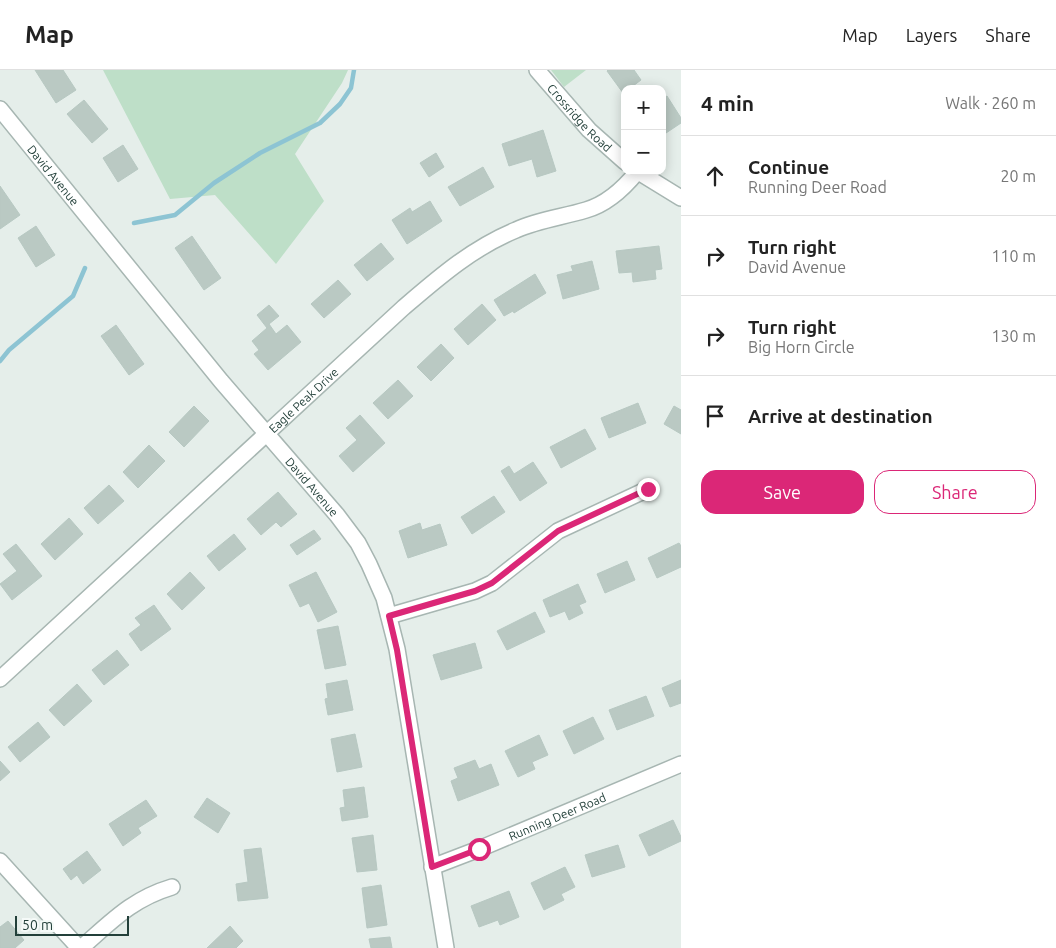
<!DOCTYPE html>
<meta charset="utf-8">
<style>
:root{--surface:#fff;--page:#f6f6f6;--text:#222;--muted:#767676;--line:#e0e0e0;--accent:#db2777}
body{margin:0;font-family:Ubuntu,sans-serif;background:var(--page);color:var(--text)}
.controls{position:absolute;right:15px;top:15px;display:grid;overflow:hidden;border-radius:10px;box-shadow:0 2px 12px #0003}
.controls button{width:45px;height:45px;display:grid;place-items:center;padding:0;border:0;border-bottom:1px solid var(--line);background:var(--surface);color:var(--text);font:25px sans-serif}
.scale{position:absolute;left:15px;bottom:12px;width:114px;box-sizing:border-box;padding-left:5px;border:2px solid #23403a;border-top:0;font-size:14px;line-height:18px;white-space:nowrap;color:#23403a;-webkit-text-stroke:4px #f5faf8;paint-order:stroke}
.stop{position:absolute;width:15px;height:15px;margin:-11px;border:4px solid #db2777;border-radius:50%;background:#fff}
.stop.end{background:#db2777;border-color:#fff;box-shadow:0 1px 5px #0008}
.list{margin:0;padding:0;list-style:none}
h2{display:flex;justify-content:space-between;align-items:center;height:65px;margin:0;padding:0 20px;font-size:21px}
h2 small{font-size:16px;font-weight:400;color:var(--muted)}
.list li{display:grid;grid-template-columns:32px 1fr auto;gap:15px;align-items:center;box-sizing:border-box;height:80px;padding:0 20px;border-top:1px solid var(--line)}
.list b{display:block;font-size:19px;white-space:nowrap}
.list p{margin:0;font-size:16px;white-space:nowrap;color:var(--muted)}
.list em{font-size:16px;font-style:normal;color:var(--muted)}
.actions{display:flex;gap:10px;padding:15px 20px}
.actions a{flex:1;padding:11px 0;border:1px solid var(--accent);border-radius:15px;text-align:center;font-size:18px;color:var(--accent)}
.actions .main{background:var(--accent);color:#fff}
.icon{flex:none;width:28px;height:28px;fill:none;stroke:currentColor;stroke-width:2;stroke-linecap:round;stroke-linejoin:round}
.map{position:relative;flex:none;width:681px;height:878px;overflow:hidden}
header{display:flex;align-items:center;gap:30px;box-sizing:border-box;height:70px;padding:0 25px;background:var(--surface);border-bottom:1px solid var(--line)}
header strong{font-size:24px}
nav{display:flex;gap:28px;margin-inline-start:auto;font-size:18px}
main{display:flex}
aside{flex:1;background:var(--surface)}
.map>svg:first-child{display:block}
.green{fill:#bedfc8}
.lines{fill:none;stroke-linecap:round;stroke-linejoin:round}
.stream{stroke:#8dc4d3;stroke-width:4.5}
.building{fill:#bac9c3;stroke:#b7c8c2}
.minor-casing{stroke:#a7b6b2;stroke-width:18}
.minor{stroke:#fff;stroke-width:15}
.route{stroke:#db2777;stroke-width:6}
.labels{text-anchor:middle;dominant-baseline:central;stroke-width:5;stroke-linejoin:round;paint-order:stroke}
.street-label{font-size:12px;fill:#23403a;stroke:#f5faf8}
</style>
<header>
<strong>Map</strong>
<nav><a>Map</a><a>Layers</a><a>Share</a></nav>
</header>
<main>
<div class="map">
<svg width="681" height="878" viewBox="0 0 681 878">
<rect width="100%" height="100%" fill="#e5eeea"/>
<path class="green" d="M103 0H348L342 13 295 84 324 131 276 194 215 125 170 129Z
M551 0H586L564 17Z"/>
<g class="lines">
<path class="stream" d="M134 153 175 145 214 113 260 83 320 53 340 34 351 18 354 0
M0 291 9 280 73 226 85 198"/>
</g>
<path class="building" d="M35 0H63L76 20 56 33Z
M608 0H634L641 10 629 19H625L623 23 607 1Z
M667 26 681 48V53L666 63 662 57V29Z
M84 30 108 59 92 73 67 44Z
M543 60 556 101 537 107 532 89 509 96 502 74Z
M123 75 138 99 118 112 103 88Z
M436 83 444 97 429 107 420 93Z
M483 97 494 117 460 136 448 117Z
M0 116 20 145 0 159Z
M430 131 442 151 407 174 392 150 410 138 412 142Z
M36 156 55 185 36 197 18 168Z
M192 166 221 208 204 220 175 178Z
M381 173 394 189 367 211 354 195Z
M659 176 662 199 655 200 656 209 633 212 632 202 619 203 616 181Z
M592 191 599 219 563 229 557 205 573 201 571 196Z
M535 204 546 223 514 243 513 241 504 246 494 230Z
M338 210 351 224 324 248 311 234Z
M482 234 496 250 468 275 454 259Z
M269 235 279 246 269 254 276 264 287 255 301 272 268 300 254 284 259 280 252 271 267 258 257 245Z
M116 255 144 294 129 305 101 266Z
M441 274 454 288 431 311 417 297Z
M398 310 413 326 388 349 373 333Z
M638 333 646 353 609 368 601 348Z
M194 336 209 351 184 377 169 362Z
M674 336 681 340V364L664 354Z
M360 345 385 373 353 402 339 386 357 370 346 358Z
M585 359 596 379 561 398 550 377Z
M149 375 165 391 138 418 123 402Z
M533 392 547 413 520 431 501 401 509 396 514 404Z
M109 415 124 431 98 454 84 438Z
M278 422 297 444 281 457 276 452 261 465 247 449Z
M494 426 505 442 472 464 461 447Z
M69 448 83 464 55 490 41 474Z
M420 453 422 460 440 454 447 475 408 488 399 461Z
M314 460 321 469 297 485 290 475Z
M234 464 246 479 219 501 207 486Z
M679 473 681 476V497L657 508 648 488Z
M16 474 42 506 12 530 0 514 17 501 3 484Z
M627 491 635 510 605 523 597 504Z
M190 502 205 518 182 540 167 524Z
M316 502 337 542 318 552 309 533 300 537 289 515Z
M578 514 586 532 579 535 583 543 569 550 565 541 550 547 543 530Z
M154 535 171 559 141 581 129 564 141 555 135 548Z
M535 542 545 562 507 580 497 561Z
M338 556 346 595 325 599 317 560Z
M475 573 482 598 441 610 433 585Z
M117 580 129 595 104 615 92 600Z
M347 610 353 640 328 645 325 629 328 628 326 614Z
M681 610V633L670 637 662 618Z
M77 614 92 631 64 656 49 640Z
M646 626 654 646 617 660 609 640Z
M593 647 604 669 574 684 563 661Z
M38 652 50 667 20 692 8 677Z
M355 664 362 697 337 702 331 669Z
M539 665 548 685 532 692 535 699 518 707 505 681Z
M475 690 479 699 491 694 499 715 458 731 451 711 458 708 454 698Z
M0 691 10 702 0 711Z
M364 717 368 747 342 751 340 738 345 737 343 720Z
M207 728 230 743 218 763 194 747Z
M146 730 157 746 138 758 141 763 123 776 109 754Z
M673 750 681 767V771L649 786 639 765Z
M373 765 377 800 357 802 352 768Z
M618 775 625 797 592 807 585 785Z
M261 778 268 828 238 831 236 814 248 812 244 780Z
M87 781 101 800 83 814 77 805 71 810 63 799Z
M565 797 575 817 561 824 564 830 544 840 531 813Z
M381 815 387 855 367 858 362 818Z
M509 821 519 847 500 855 498 850 479 857 471 836Z
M8 851 24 870 15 878H0V857Z
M230 856 243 871 236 878H207Z
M390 867 392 878H371L369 869Z"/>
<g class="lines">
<defs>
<g id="minor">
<path id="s1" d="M537 0 589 60 625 92"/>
<path id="s2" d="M0 39 221 311 337 445 358 473 369 494 384 528 397 579 446 878"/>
<path d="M637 101 681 128"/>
<path d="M389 546 475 521 492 513 558 461 648 419"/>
<path id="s3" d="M0 609 403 238C438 208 472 178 516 160 538 150 563 147 586 140 607 134 624 118 637 102"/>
<path d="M0 791 79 878"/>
<path id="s4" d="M432 797 479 779 681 694"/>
<path d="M81 878C112 851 132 829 172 817"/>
</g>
</defs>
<use href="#minor" class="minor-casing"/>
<use href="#minor" class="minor"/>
</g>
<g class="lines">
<path class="route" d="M479 779 432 797 397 580 389 546 475 521 492 513 558 461 648 419"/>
</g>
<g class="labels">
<g class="street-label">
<text stroke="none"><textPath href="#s1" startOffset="64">Crossridge Road</textPath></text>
<text stroke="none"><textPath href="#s2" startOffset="85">David Avenue</textPath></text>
<text stroke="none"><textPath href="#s3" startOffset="412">Eagle Peak Drive</textPath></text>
<text stroke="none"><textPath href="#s2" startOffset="490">David Avenue</textPath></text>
<text stroke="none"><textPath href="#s4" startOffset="135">Running Deer Road</textPath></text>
</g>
</g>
</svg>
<div class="controls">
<button>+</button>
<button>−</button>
</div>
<div class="scale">50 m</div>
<div class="stop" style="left:479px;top:779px"></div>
<div class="stop end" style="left:648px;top:419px"></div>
</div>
<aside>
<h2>4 min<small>Walk · 260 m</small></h2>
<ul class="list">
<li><svg class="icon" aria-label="ahead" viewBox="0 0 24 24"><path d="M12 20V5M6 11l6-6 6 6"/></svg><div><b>Continue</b><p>Running Deer Road</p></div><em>20 m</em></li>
<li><svg class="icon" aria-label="right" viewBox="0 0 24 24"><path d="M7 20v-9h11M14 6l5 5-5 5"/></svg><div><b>Turn right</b><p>David Avenue</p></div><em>110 m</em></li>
<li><svg class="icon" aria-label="right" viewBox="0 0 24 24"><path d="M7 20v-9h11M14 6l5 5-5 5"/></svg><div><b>Turn right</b><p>Big Horn Circle</p></div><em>130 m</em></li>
<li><svg class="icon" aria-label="arrive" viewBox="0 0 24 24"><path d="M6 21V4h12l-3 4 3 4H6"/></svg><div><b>Arrive at destination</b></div></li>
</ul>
<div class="actions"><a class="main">Save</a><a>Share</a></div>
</aside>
</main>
